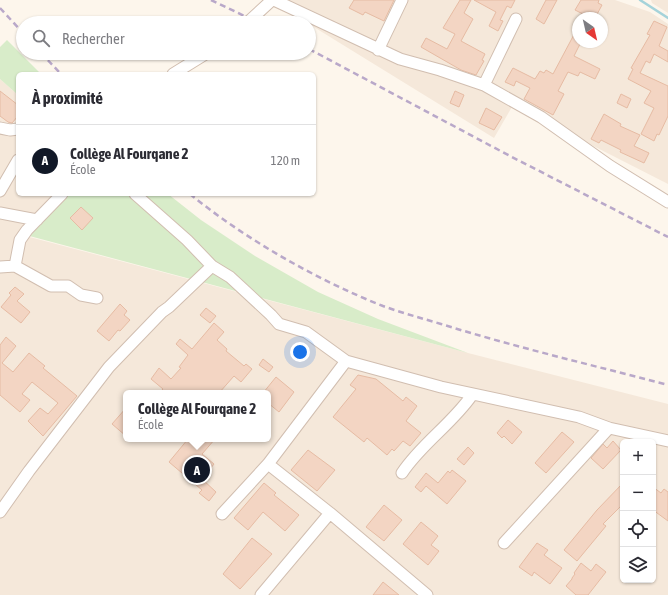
<!DOCTYPE html>
<html lang="fr">
<meta charset="utf-8">
<style>
:root{--surface:#fff;--page:#f7f7f7;--text:#2b2b33;--muted:#7c7c81;--line:#e1e1e2;--accent:#111827}
body{margin:0;font-family:"Asap Condensed",sans-serif;background:var(--page);color:var(--text)}
.controls{position:absolute;right:12px;bottom:12px;display:grid;overflow:hidden;border-radius:6px;box-shadow:0 1px 3px #0004}
.controls button{width:36px;height:36px;display:grid;place-items:center;padding:0;border:0;border-bottom:1px solid var(--line);background:var(--surface);color:var(--text);font:20px sans-serif}
.compass{position:absolute;left:572px;top:12px;width:36px;height:36px;border-radius:50%;background:var(--surface);box-shadow:0 1px 3px #0004;rotate:146deg}
.you{position:absolute;left:300px;top:352px;width:14px;height:14px;margin:-10px;border:3px solid #fff;border-radius:50%;background:#1a73e8;box-shadow:0 0 0 6px #1a73e833}
.badge{display:grid;place-items:center;width:26px;height:26px;border-radius:50%;background:var(--accent);color:#fff;font-size:13px;font-weight:700}
.pin{position:absolute;translate:-50% -50%;border:2px solid #fff;box-shadow:0 1px 4px #0006}
.popup{position:absolute;left:123px;top:390px;width:148px;height:52px;box-sizing:border-box;display:grid;place-content:center;border-radius:6px;background:var(--surface);filter:drop-shadow(0 1px 3px #0005);font-size:13px;white-space:nowrap;color:var(--muted)}
.popup b{font-size:15px;color:var(--text)}
.popup::after{content:'';position:absolute;left:50%;top:100%;margin-left:-8px;border:8px solid transparent;border-top-color:var(--surface)}
.list{margin:0;padding:0;list-style:none}
h2{display:flex;justify-content:space-between;align-items:center;height:52px;margin:0;padding:0 16px;font-size:17px}
h2 small{font-size:13px;font-weight:400;color:var(--muted)}
.list li{display:grid;grid-template-columns:26px 1fr auto;gap:12px;align-items:center;box-sizing:border-box;height:72px;padding:0 16px;border-top:1px solid var(--line)}
.list b{display:block;font-size:15px;white-space:nowrap}
.list p{margin:0;font-size:13px;white-space:nowrap;color:var(--muted)}
.list em{font-size:13px;font-style:normal;color:var(--muted)}
.icon{flex:none;width:22px;height:22px;fill:none;stroke:currentColor;stroke-width:2;stroke-linecap:round;stroke-linejoin:round}
.map{position:relative;flex:none;width:668px;height:595px;overflow:hidden}
.search{position:absolute;background:var(--surface);box-shadow:0 1px 3px #0004;left:16px;top:16px;width:300px;height:44px;display:flex;align-items:center;gap:10px;box-sizing:border-box;padding:0 14px;border-radius:22px;color:var(--muted);font-size:15px}
.panel{position:absolute;background:var(--surface);box-shadow:0 1px 3px #0004;left:16px;top:72px;width:300px;height:124px;border-radius:6px}
.map>svg:first-child{display:block}
.residential{fill:#f5e8da;fill-rule:evenodd}
.green{fill:#d8ecc9}
.lines{fill:none;stroke-linecap:round;stroke-linejoin:round}
.stream{stroke:#a5d3da;stroke-width:2.5}
.building{fill:#f3d5c3;stroke:#e6bba3}
.minor-casing{stroke:#d1beb0;stroke-width:13}
.minor{stroke:#fff;stroke-width:11}
.rail{stroke:#b9a8c9;stroke-width:2.5;stroke-dasharray:6 4;stroke-linecap:butt}
</style>
<div class="map">
<svg width="668" height="595" viewBox="0 0 668 595">
<rect width="100%" height="100%" fill="#fdf6ec"/>
<path class="residential" d="M270 0H615L650 12 668 24V184L513 105 494 138ZM578 18H602V42H578Z
M651 0H668V13L652 3Z
M0 79 18 95V194H56L22 235 468 353 668 404V595H0ZM126 393H268V439H126ZM623 442H653V580H623Z"/>
<path class="green" d="M7 40 41 74H18V95L0 79V47Z
M56 194H168L201 220 255 256 318 292 378 319 468 353 22 234Z"/>
<g class="lines">
<path class="stream" d="M640 0 668 18"/>
</g>
<path class="building" d="M354 0H394L384 21 365 12 363 15 349 8Z
M460 0H471L464 13 473 19 461 41 485 54 482 60 484 61 476 75 461 70 421 47 426 38 447 49 455 34 443 28Z
M474 0H515L511 8 507 6 500 20 503 21 498 31 489 26 496 12Z
M546 0H557L544 24 536 19Z
M581 0H599L598 3 602 5 595 18H584L585 15 575 10Z
M654 21 667 27 659 46 668 51V62L654 54 650 63 646 61 640 73 668 86V116L659 135 657 134 654 141 641 134 654 108 644 103 651 91 628 79 633 69 631 68 650 35 647 34Z
M578 27V42L580 44 574 56 600 69 595 79 580 72 578 76 568 72 558 91 564 94 553 115 524 99 530 88 516 81 514 86 505 82 513 68 535 79 540 71 544 73 546 70 553 74Z
M0 91 18 105V116L12 123 8 122 0 116Z
M455 91 464 95 459 107 450 103Z
M621 94 631 99 627 108 617 103Z
M486 108 502 117 494 130 479 123Z
M604 114 621 124 620 126 640 135 634 146 649 153 644 163 620 152 621 150 601 140 599 143 591 139Z
M81 207 93 218 82 230 70 218Z
M15 287 24 294 17 301 30 312 21 323 1 307 11 295 9 293Z
M120 304 127 311 124 315 130 320 120 331 118 330 109 341 97 331Z
M206 308 216 316 210 323 200 315Z
M214 323 224 332 217 340 227 349 226 351 244 366 246 364 252 369 241 382 234 376 219 393H159L163 389 151 379 159 368 171 379 181 368 179 367 188 355 176 344 180 339 192 349Z
M6 337 16 346 2 363 13 372 29 353 45 366 43 368 77 396 43 436 28 421 40 408 48 414 58 403 32 382 22 394 30 400 20 412 0 395V345Z
M263 359 273 367 269 372 259 365Z
M358 375 376 379 403 401 406 397 417 406 406 421 421 433 410 446 403 441 394 451 392 449 387 455 367 438 364 442 333 417 356 389 350 385Z
M276 377 294 392 279 412 268 403V393H263Z
M126 408V436L112 424Z
M508 420 522 432 512 444 504 436 502 438 497 433Z
M562 432 574 442 546 473 535 463Z
M188 439H215L202 454 214 464 202 479 216 492 209 501 199 493 202 490 169 462Z
M613 441 621 450 603 469 591 458 603 444 607 448Z
M468 447 474 453 464 465 457 459Z
M308 450 335 470 317 491 291 470Z
M452 470 466 481 447 504 426 486 421 492 415 487 426 473 438 483 448 471 450 473Z
M264 483 276 493 274 495 299 515 285 531 263 512 248 530 234 518Z
M623 483V504L603 524 606 526 577 561 564 550 597 510Z
M653 487 661 493 664 489 668 492V521L653 510Z
M384 505 402 520 384 541 366 527Z
M421 522 438 536 431 545 439 551 428 565 403 544Z
M252 538 272 554 240 589 223 574Z
M537 543 548 550 544 555 562 568 550 584 534 572 532 576 519 567Z
M581 563 591 571 596 564 606 572 588 595H576L566 586 572 579V578L575 574 574 573Z
M383 582 399 595H373Z"/>
<g class="lines">
<defs>
<path id="minor" d="M274 0 400 59 440 70 484 85 541 117 610 166 668 202
M247 23 272 0
M378 50 402 0
M173 74 207 53
M484 85 516 19
M0 128 10 130 18 129
M0 191 18 160
M135 194 187 240 212 266
M0 213 37 220
M15 266 20 240 27 230 62 194
M0 267 15 266 51 286H68L81 295 97 298
M268 464 330 513 427 595
M402 473C421 444 452 424 472 395
M0 512 29 471 109 367 162 312 169 307 212 266 230 277 271 315 279 324 306 332 346 361 441 387 579 417 609 428 668 441
M222 514 268 464 346 361
M504 543 609 428
M261 595 330 513"/>
</defs>
<use href="#minor" class="minor-casing"/>
<use href="#minor" class="minor"/>
<path class="rail" d="M211 0 259 23
M0 8 23 33
M309 49 510 156 668 237
M41 53 61 74
M190 194C245 239 317 280 383 306 402 313 421 318 441 324 515 347 592 365 668 385"/>
</g>
</svg>
<div class="controls">
<button>+</button>
<button>−</button>
<button><svg class="icon" aria-label="locate" viewBox="0 0 24 24"><circle cx="12" cy="12" r="6"/><path d="M12 2v4M12 18v4M2 12h4M18 12h4"/></svg></button>
<button><svg class="icon" aria-label="layers" viewBox="0 0 24 24"><path d="M12 4l9 5-9 5-9-5zM3 14l9 5 9-5"/></svg></button>
</div>
<svg class="compass" viewBox="-18 -18 36 36"><path d="M0-13l5 13h-10z" fill="#e53935"/><path d="M0 13l5-13h-10z" fill="#7c7c81"/></svg>
<div class="you"></div>
<div class="pin badge" style="left:197px;top:470px">A</div>
<div class="popup"><b>Collège Al Fourqane 2</b>École</div>
<div class="search"><svg class="icon" aria-label="search" viewBox="0 0 24 24"><circle cx="10" cy="10" r="6"/><path d="M15 15l6 6"/></svg>Rechercher</div>
<section class="panel">
<h2>À proximité<small></small></h2>
<ul class="list">
<li><span class="badge">A</span><div><b>Collège Al Fourqane 2</b><p>École</p></div><em>120 m</em></li>
</ul>
</section>
</div>
